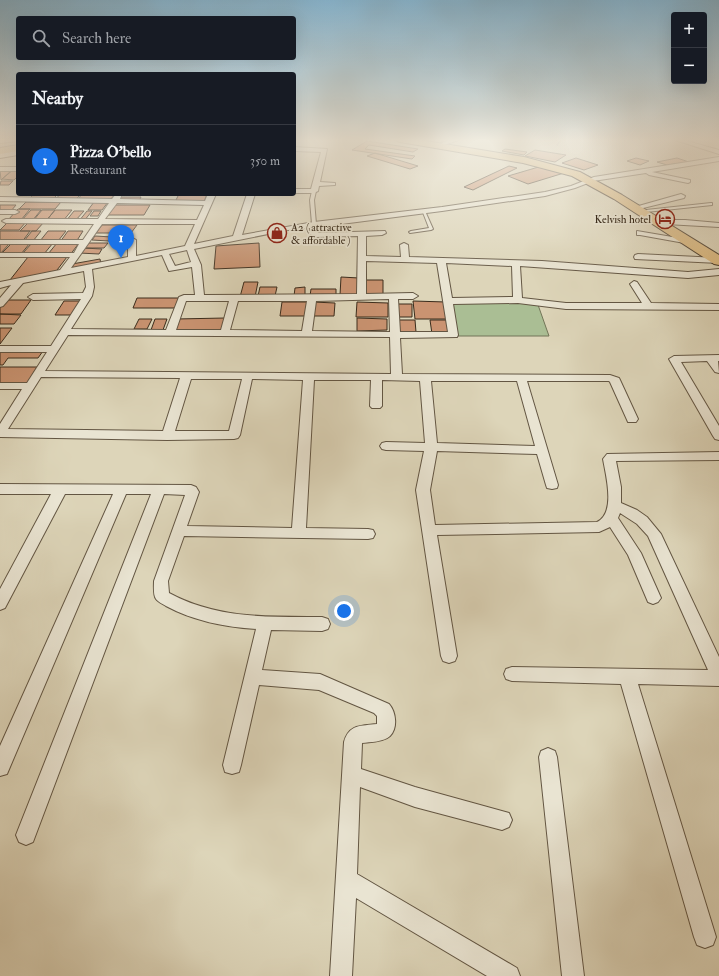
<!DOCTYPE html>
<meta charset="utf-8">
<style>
:root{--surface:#171b24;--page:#20242c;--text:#f1f3f6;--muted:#9ea1a6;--line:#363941;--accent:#1a73e8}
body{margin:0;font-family:"IM FELL Double Pica",serif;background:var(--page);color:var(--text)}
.controls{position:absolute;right:12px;top:12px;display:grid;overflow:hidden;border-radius:4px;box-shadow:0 4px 16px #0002}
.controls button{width:36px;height:36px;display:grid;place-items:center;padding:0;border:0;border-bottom:1px solid var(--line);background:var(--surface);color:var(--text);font:20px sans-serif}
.you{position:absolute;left:344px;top:611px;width:14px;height:14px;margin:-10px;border:3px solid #fff;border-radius:50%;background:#1a73e8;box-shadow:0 0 0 6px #1a73e833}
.badge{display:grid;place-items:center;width:26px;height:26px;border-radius:50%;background:var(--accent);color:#fff;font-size:13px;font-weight:700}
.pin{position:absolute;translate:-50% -33px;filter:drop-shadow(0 1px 2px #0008)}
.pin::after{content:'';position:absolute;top:21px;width:14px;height:12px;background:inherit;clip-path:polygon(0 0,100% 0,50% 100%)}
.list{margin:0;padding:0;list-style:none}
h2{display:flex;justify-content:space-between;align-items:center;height:52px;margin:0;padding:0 16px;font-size:17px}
h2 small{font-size:13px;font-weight:400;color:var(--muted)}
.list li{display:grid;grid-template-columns:26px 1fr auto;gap:12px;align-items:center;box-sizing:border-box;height:72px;padding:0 16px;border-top:1px solid var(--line)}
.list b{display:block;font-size:15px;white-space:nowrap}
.list p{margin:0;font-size:13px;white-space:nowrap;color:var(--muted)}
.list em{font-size:13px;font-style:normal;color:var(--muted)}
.icon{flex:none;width:22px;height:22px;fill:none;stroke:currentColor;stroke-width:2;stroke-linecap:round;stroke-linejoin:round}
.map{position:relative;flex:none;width:719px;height:976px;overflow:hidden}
.search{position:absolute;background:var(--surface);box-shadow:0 4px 16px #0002;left:16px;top:16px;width:280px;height:44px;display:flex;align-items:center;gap:10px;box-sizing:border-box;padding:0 14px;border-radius:4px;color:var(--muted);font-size:15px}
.panel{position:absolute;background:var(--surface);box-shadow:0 4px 16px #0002;left:16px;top:72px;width:280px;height:124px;border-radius:4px}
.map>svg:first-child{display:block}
.green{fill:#aabe94;stroke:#727558}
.building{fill:#ca9371;stroke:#3a2c1c}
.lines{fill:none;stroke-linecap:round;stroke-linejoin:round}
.service-casing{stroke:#635643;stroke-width:2}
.minor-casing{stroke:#635643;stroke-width:2}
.secondary-casing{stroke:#3a2c1c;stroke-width:2}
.primary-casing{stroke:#3a2c1c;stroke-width:2}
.motorway-casing{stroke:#3a2c1c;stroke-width:2}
.path{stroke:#3a2c1c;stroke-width:1.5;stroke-dasharray:0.5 1;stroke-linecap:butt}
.service{fill:#e9e4d2;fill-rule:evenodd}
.minor{fill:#e9e4d2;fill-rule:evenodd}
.secondary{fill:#e9e4d2;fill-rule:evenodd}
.primary{fill:#deba7c;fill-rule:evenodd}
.motorway{fill:#deba7c;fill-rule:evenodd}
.labels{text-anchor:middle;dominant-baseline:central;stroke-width:3.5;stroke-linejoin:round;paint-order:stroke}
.far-poi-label{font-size:11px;fill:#3a2c1c;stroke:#e9e4d2;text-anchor:end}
</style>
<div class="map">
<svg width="719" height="976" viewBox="0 0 719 976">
<rect width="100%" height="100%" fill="#ddd5b9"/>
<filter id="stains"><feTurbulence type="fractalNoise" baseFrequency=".005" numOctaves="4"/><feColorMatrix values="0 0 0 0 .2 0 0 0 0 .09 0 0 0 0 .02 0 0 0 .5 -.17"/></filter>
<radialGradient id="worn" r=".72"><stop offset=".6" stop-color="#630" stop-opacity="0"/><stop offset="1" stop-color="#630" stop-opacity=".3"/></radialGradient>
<path class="green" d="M448 301 537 302 549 336H455Z"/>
<path class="building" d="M367 141 418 149 413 152 369 145 365 149 415 156 412 159 352 150Z
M505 149 527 152 524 155 502 151Z
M535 150 566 155 555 162 525 156Z
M375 153 418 166 410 169 367 156Z
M576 158 598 165 584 170 562 163Z
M636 158 649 161 640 165 627 161Z
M677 158 689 162 667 165 657 162Z
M509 166 517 168 473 190 464 187Z
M542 166 564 173 528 184 508 176Z
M0 170H12L1 180Z
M13 170H18V176L14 180 2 179Z
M13 181 9 185H0L1 181Z
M34 194H58L53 199H29Z
M60 194H81L76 199H56Z
M82 194H115L111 199H78Z
M179 194H207L204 202H175Z
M120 197H141L139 201H118Z
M26 202H61L55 209H19Z
M94 202H108L102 210H88Z
M0 205H16L11 211H0Z
M114 205H150L144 215H107Z
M18 209H30L21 220H8Z
M31 210H41L32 221H21Z
M42 210H55L46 221H33Z
M55 210H72L63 221H46Z
M74 211H84L75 221H66Z
M87 211H92L84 221H79Z
M94 211H101L98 216H90Z
M8 222H26L19 230H0Z
M29 222H44L36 231H20Z
M102 225H137L131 233H96Z
M0 231H30L22 242H0Z
M32 231H41L33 241H24Z
M48 231H66L58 241H40Z
M68 231H83L76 242H60Z
M95 236 112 237 109 241 92 240Z
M10 243 0 254V244Z
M12 243H30L21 254H1Z
M32 243H53L44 254H22Z
M57 243H79L70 255 48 254Z
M86 243H108L104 248H82Z
M259 243 260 267 214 269 216 246Z
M83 248 102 249 99 254 79 253Z
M28 257H67L54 274 10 280Z
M100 259 101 265 73 270 72 264Z
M341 277 359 278V295H340Z
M363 280H383V294H362Z
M244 282H258L255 297H240Z
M260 287H277L275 296H258Z
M305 287V296H294L295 288Z
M311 289H336V296H310Z
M137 298H180L176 308H133Z
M6 300H31L21 314H0V308Z
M64 301H83L74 315H55Z
M413 301 446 302 449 319H415Z
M282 302H307L306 316H280Z
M313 302 335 303 334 316H312Z
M357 302 388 303V317H356Z
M396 304H412V317H399Z
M0 314 21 315 14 324H0Z
M225 318 222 330H172L176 319Z
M357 318 387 319V330L357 331Z
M139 319H152L147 329H134Z
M155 319H167L163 330H151Z
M397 320H415L416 332H398Z
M430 320H448L451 334H432Z
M0 328H12L0 344Z
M43 351 38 358H8L3 365H0V352Z
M0 367H37L26 385H0Z"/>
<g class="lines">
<defs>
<path id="service" d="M314 190 316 191 314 200 316 224 314 225 312 224 310 200 312 191Z
M711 203H712V205L646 212 644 211 646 210Z
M422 210 425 211 433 229 431 230 410 233 409 232 411 231 429 228Z"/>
<path id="minor" d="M453 139H461L444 145 441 143Z
M672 139H680L719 150V154Z
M294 147 327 149 320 182 335 183V185L319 186 318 191 314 193H294V189H311L321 152 294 151Z
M719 157V161L652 172 690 180V182L688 183 649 175 646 173 593 181 575 188 545 196 442 211 318 227V233L385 231 386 233 382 235 366 236V256L401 257 400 245 404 243 408 245 409 257 542 261 688 272 719 269V275L688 278 520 266 522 298 566 303H642L630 284 634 281 637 282 651 303 719 304V310L566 309 518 303 453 304 458 335 457 337 400 338 402 374 610 375 619 378 620 380 638 419 636 422H628L610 382 609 381H527L558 485 557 488 552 489 547 488 546 485 537 454 437 451 430 490 435 525 597 522C616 513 606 476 603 459L607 454 719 452V460L616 461 621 487V503L637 510 647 517 661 534 719 657V686L638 684 716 937 713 945 705 948 697 945 694 937 621 684 512 681 506 679 504 674 506 669 512 667 708 670 648 536 637 524 620 513 618 518 641 553 661 598 658 602 653 604 648 602 628 555 610 527 599 532 437 535 457 656 455 661 449 663 443 661 441 656 416 490 424 451 386 450 382 449 380 446 382 443 386 442 425 443 420 381 382 380V406L380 408H372L370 406 371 380H314L306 528 368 529 373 530 375 534 373 538 368 539 184 536 168 581 169 593C217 619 269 617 322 617L328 619 330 624 328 629 322 631 271 630 262 670 320 674 389 704C396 712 398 728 390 736 384 742 370 742 362 743L361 769 415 787 509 813 512 820 509 827 502 830 415 807 360 787 357 874 517 968 520 976H487L356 898 352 976H330L344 742C349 724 361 726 377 724V716L374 713 319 690 259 685 241 765 239 772 232 774 225 772 223 765 256 629C225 627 194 621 166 606 163 604 158 602 156 599 153 595 154 586 154 581L185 495 164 494 33 842 26 845 19 842 16 835 151 494H126L7 774 0 776V746L113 494H65L5 608 0 610V589L51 494H0V484L191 485 196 487 199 492 187 526 292 528 303 380 252 379 240 435 238 438 234 439 167 440 0 437V424L22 389H0V383H27L47 352H0V346H51L81 299 33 300 28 297 33 294 83 293 86 287 84 271 23 283 3 306 0 307V298L11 285 0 288V282L60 270 70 257H0V253H74L79 244H0V240H83L94 224 6 223 2 221 6 219H98L109 203 0 201V197L112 199 116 194H122L120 199 205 201 208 194H216L194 244 233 236 247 194H255L242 235 314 222 442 207 545 192 571 186 594 177ZM117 203 204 205 197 220 105 219ZM102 224H195L185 246 136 256V240L132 238 128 240V257L71 268ZM310 228V234L316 237 358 236 357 294 204 295 201 265 194 249 288 230ZM187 250 191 262 175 266 169 254ZM162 255 169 271 192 267 195 295H184L179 297 166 330 71 329 92 296 94 287 92 269ZM366 261 437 263 448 332H400L398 299H413L418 296 413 293 366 294ZM446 263 512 266 513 297 452 298ZM389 299 390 332 312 331 316 301ZM186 301H229L221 330H176ZM238 301H307L302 331 230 330ZM68 335 390 337 391 374 45 371ZM41 377 180 378 163 431 8 429ZM191 379H242L229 431H175ZM431 381H517L535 446 437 443Z
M0 167H18V171H0Z
M681 194 685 196 684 198 639 209 635 207Z
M0 210H15L19 212 15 214H0Z
M663 220H685L719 223V227L666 224H663Z
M637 231 690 240 694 242 690 244 640 235H637Z
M638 254 718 258 719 263 635 259 634 257 635 255Z
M719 355V361H718L719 373 715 372 707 361 681 362 719 426V440L715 439 713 436 669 359 674 356Z
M548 748 555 751 557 757 584 976H562L539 757 541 751Z"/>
<path id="secondary" d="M0 139H18V141L0 143Z
M18 149V155L0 158V152Z"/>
<path id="primary" d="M396 139H414L524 157 580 172 622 195 719 255V265L714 264 614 199 572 176 523 163 400 142 397 141Z"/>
<path id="motorway" d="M18 145V151L0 154V148Z"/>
</defs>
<use href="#service" class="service-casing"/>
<use href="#minor" class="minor-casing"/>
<use href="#secondary" class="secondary-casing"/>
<use href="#primary" class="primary-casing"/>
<use href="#motorway" class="motorway-casing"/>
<path class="path" d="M557 145 561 139"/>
<use href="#service" class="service"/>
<use href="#minor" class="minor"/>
<use href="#secondary" class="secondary"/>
<use href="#primary" class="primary"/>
<use href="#motorway" class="motorway"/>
</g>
<linearGradient id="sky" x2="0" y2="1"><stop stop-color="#86b6d2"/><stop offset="0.51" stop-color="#f0ece0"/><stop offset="1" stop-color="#f0ece0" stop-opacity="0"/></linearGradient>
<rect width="719" height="275" fill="url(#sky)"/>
<defs>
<symbol id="hotel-ring" viewBox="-11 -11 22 22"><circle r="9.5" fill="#e9e4d2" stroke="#8f2418" stroke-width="1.5"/><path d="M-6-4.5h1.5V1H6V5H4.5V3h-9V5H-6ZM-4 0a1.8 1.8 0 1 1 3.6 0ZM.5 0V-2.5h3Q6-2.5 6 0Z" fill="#8f2418"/></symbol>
<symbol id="shop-ring" viewBox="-11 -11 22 22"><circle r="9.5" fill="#e9e4d2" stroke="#8f2418" stroke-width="1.5"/><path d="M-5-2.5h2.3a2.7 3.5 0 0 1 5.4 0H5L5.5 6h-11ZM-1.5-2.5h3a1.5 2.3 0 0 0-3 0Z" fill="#8f2418"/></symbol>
</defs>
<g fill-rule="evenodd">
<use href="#hotel-ring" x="654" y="208" width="22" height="22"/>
<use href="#shop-ring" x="266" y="222" width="22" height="22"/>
</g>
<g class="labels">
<g class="far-poi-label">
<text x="651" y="219">Kelvish hotel</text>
<text x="291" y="227" text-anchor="start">A2 ( attractive<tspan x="291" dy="13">&amp; affordable )</tspan></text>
</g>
</g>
<rect width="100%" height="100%" filter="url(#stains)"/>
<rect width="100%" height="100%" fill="url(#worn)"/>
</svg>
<div class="controls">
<button>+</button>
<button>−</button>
</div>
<div class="you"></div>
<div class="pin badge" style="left:121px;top:258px">1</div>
<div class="search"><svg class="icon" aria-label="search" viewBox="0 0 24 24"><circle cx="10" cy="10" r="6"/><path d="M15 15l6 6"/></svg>Search here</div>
<section class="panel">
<h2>Nearby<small></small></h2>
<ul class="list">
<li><span class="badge">1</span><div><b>Pizza O’bello</b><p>Restaurant</p></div><em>350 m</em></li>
</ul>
</section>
</div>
